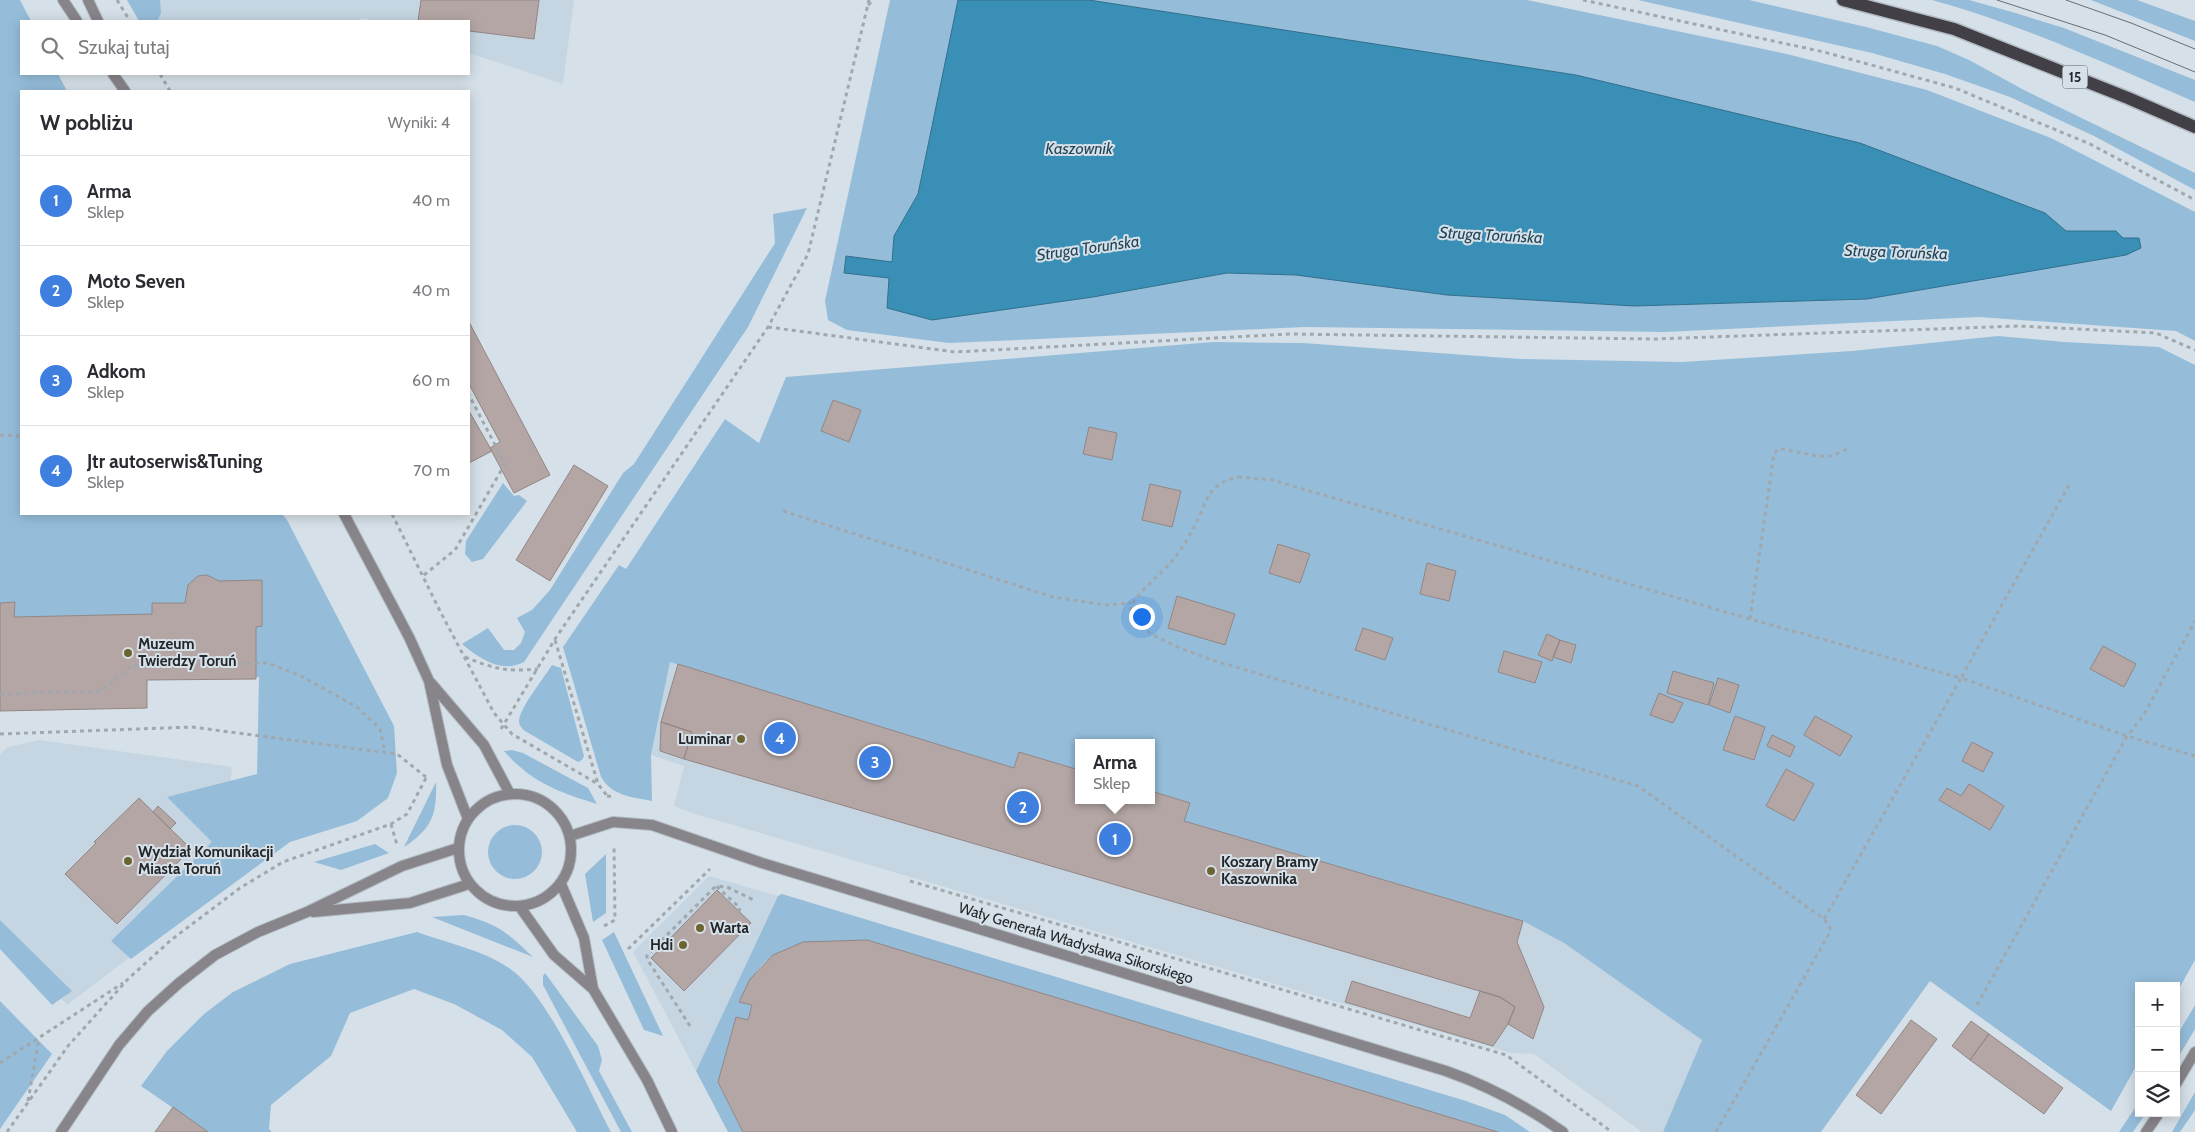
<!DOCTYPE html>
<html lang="pl">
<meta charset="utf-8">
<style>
:root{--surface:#fff;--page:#f2f2f3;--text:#2b2b33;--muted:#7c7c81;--line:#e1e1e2;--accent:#6e6431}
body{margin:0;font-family:Cabin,sans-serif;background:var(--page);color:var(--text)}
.controls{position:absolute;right:15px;bottom:15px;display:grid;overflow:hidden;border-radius:0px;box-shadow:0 2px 12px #0003}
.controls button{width:45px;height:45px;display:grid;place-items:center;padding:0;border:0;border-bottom:1px solid var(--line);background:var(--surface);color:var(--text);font:25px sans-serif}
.you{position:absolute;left:1141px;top:616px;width:18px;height:18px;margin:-12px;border:4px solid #fff;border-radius:50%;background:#1a73e8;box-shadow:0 0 0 8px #1a73e833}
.badge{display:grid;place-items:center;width:32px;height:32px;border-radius:50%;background:var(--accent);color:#fff;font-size:16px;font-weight:700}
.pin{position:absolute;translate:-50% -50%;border:2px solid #fff;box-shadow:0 1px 5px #0006}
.popup{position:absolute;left:1075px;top:739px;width:80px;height:65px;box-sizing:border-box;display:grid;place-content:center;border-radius:0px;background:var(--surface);filter:drop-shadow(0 1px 4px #0005);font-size:16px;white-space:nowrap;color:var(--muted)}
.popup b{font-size:19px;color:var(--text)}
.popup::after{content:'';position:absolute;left:50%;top:100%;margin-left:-10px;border:10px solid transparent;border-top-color:var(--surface)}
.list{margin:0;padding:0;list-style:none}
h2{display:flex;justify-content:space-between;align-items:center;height:65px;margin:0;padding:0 20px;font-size:21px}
h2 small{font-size:16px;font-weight:400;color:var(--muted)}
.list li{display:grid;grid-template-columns:32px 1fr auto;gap:15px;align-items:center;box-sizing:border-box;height:90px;padding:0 20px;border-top:1px solid var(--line)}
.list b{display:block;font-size:19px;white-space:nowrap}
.list p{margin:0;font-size:16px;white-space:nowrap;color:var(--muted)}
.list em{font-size:16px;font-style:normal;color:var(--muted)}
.icon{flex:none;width:28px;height:28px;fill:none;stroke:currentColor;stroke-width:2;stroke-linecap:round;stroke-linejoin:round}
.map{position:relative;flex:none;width:2195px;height:1132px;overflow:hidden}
.search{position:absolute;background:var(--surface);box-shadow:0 2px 12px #0003;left:20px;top:20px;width:450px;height:55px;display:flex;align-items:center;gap:12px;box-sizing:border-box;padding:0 18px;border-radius:0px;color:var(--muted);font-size:19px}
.panel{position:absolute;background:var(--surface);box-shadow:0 2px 12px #0003;left:20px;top:90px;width:450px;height:425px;border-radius:0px}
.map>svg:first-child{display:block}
.built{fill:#c5d6e2}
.green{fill:#95bdda}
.water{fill:#3a8fb6;stroke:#33708c}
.building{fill:#b3a6a4;stroke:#928684}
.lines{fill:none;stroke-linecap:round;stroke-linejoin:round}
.minor-casing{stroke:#b2bbc2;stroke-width:12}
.primary-casing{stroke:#b2bbc2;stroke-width:15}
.path{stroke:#a0a8ae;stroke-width:3;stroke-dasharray:4 4;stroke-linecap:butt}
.minor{stroke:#87858a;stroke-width:10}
.primary{stroke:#423f46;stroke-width:12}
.tram{stroke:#676d72;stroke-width:1}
.poi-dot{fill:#6e6431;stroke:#d6e0e8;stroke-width:2}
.labels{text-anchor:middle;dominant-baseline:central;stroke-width:4;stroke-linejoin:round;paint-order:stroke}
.shield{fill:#d6e0e8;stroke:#595f64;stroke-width:1}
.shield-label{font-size:14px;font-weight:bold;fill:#24282b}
.poi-label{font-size:15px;font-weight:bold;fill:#24282b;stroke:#d6e0e8;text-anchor:start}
.street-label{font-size:15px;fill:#24282b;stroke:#d6e0e8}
.water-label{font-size:16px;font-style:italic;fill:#214557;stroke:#d6e0e8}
</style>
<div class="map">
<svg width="2195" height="1132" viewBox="0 0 2195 1132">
<rect width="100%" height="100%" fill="#d6e0e8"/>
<path class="built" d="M139 0H574L563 84 469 53V21H374L365 18 352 21H151Z
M670 661 1014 768 1019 752 1079 770V800H1151V791L1190 803 1185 821 1523 921 1564 943 1703 1040 1663 1132H1642L1534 1054 1511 1053 692 813 674 806 684 766 651 755Z
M40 740 232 767 229 798 249 842 155 938 67 1005 0 930V754L8 747Z
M709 876 778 896 696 1071 633 952Z"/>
<path class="green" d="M0 0H20L31 21H21V74H58L67 91H21V514H282L287 520 394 726 397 773 388 798 357 821 290 842 131 959 111 941 212 842 167 797 257 774 259 677H141L0 704Z
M127 0H160L161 13 158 20 139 21Z
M890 0H1527L1787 54 1927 90 2051 138 2195 212V341L2176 331 1979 317 1665 332 1306 327 949 343 847 330 828 320 825 301Z
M1638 0H1749L1866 27 1937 46 1969 60 2024 90 2195 173V190L2094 136 2010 97 1945 74 1872 53Z
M1932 0H1969L2012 12 2064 28 2195 80V102C2109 65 2023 25 1932 0Z
M2091 0H2137L2195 21V41Z
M807 208 748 327 524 662C501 674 479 658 462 644L488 628 504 650H514L521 643 525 632 517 618 532 610 550 590 623 473 634 464 775 243 773 214Z
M1998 336 2064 342 2159 347 2195 365V960L2176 994V986H2139V1061L2111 1111 1930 981 1821 1132H1663L1702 1040 1564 943 1523 921 1184 821 1190 803 1151 791V743H1079V770L1019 752 1014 768 670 662 651 755 652 801C632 797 612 796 601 777L563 647 619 565 626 569 725 419 759 443 786 377 1213 342 1303 343 1520 359 1682 362 1852 351Z
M503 483 514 496 519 495 527 501 483 559 472 562 465 554 466 541Z
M552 665 561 668 584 756 582 760 578 762 525 731C522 728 519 726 519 721 520 707 544 678 552 665Z
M512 750 523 753 588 788 597 804C558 792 531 782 504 751Z
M436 782C437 815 432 828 404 847Z
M488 852a27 27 0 1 1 54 0a27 27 0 1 1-54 0Z
M375 844 389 853 341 870 314 862Z
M606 854V913L593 922 585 874Z
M782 894 1466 1101 1505 1115 1530 1132H1263L783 954 782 951C760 960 749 982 739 1002L752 1005 748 1020 736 1017 718 1082 743 1132H728L696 1071 778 896Z
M464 915C498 924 508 933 533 957L432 917Z
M0 920 72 991 52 1005 0 949Z
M417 932C447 943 483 950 509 968 548 994 588 1089 611 1132H577L532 1057 502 1030 454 1004 414 989 350 1013 331 1056 271 1105 269 1129 272 1132H208L141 1086 167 1051 204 1014 233 992 290 964Z
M614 932 663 1036 644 1030 602 940Z
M545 973 598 1046 602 1060 599 1071 632 1132H621L543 985V976Z
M0 1001 52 1054 0 1129Z
M2195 1005V1029L2176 1061V1037Z
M2195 1092V1110L2180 1132H2172Z
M2139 1102V1113H2146L2133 1132H2119Z"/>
<path class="water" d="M958 0H1089L1576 75 1860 143 2045 213 2066 231H2116L2123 238H2139L2141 248 2126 255 1867 299 1634 306 1447 295 1296 275 1227 273 1093 297 932 320 887 308 889 278 844 273 846 256 892 262 894 236 918 194Z"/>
<path class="building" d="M421 0H539L534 39 469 31V21H418Z
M469 322 550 475 514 493 490 448 500 442 469 384Z
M833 400 861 410 849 442 821 431Z
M469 411 492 451 469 463Z
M1089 427 1117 433 1112 460 1083 454Z
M574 465 608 486 550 581 516 560Z
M1150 484 1181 491 1172 527 1142 520Z
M1278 544 1310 554 1300 583 1269 573Z
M1427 563 1456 571 1449 601 1420 594Z
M207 575 219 581 262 580V626L256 627V679L147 680V708L0 711V603L15 602 14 617 152 614V603H185L188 585 198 576Z
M1177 596 1235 614 1225 645 1168 628Z
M1363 628 1393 638 1385 660 1355 650Z
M1547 634 1560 640 1552 661 1538 655Z
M1560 640 1576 645 1571 663 1553 657Z
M2103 646 2136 664 2124 687 2090 669Z
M1504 651 1542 662 1535 683 1498 672Z
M678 664 1014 768 1019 752 1079 770V800H1151V791L1190 803 1184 821 1523 921 1517 942 1544 1007 1533 1039 1508 1024 1515 1007 1500 997 684 759 692 732 661 722Z
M1673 671 1714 683 1708 705 1667 693Z
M1718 678 1739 685 1730 713 1709 705Z
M1659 693 1683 703 1673 723 1650 715Z
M1735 716 1765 727 1754 760 1723 750Z
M1815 716 1852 736 1840 756 1804 735Z
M661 722 692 732 684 759 660 751Z
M1772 735 1795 746 1790 757 1767 746Z
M1972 742 1993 753 1983 772 1962 761Z
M1786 769 1814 784 1794 821 1766 806Z
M1969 784 2004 806 1990 830 1939 800 1947 788 1961 796Z
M139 798 191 849 117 924 65 874 96 843 94 842Z
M158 806 176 823 170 829 153 812Z
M717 890 751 923 684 991 651 958Z
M867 940 1498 1132H743L718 1082 736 1017 748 1020 752 1005 739 1002 750 979 773 955 803 942Z
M1352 981 1470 1018 1480 991 1500 997 1515 1007 1508 1024 1493 1046 1345 1002Z
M1911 1020 1937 1039 1881 1114 1856 1095Z
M1971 1021 1989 1034 1970 1060 1952 1046Z
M1989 1034 2063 1088 2044 1114 1970 1060Z
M173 1107 208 1132H155Z"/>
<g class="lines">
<defs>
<path id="minor" d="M63 0 77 21
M88 0 98 21
M113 74 125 91
M344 514 409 637 429 681 447 765 468 819
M431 683 484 745 510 794
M459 850a56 56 0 1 1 112 0a56 56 0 1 1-112 0Z
M570 836 613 822 652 825 762 863 1446 1071C1489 1086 1526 1106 1563 1132
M561 884 584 938 593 989
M520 907 554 955 593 989 647 1080 672 1132
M313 912 410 903 469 884
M2176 1084 2195 1052
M61 1132 119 1045 148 1011 179 983 215 955 258 932 307 912 402 866 458 848
M2146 1132 2159 1113"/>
<path id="primary" d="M1843 0 1954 29 2128 98 2195 127"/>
</defs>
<use href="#minor" class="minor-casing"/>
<use href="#primary" class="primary-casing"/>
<path class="path" d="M117 0 130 21
M1583 0 1824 52 1955 88 2090 144 2195 200
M868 5 874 0
M160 74 170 91
M768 327 955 352 1289 334 1655 339 2019 326 2156 333 2195 350
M0 435 21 436
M1238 477 1272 480 1750 619 1961 678 1824 919 1638 786 1212 660C1194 653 1134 633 1130 613 1128 599 1163 573 1172 561 1181 550 1189 538 1195 525 1208 500 1207 484 1238 477Z
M2069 485 1961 678 2127 736 2195 756
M783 511 1053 597 1105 605 1131 603
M392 514 440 611 494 713 512 734 598 784
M424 575 455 550 505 464 469 395
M1750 619 1774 454 1778 449H1782L1818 456H1831L1848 449
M555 640 598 784 608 797
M465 657C494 669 507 672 538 669
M0 694 101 691 131 666 268 663 301 676 357 707 380 729 385 752
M501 729 555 639 768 327 808 254 869 0
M0 734 192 727 397 754 426 777
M607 796 615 797
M391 824 397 845
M910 881 1506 1055 1612 1132
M739 912 740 908 716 886 727 887 756 901
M604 926 615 920 614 845
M628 949 710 869
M1977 1005 2127 736 2143 716 2195 621
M690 1026 647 959V955L716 886
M0 1063 123 983
M28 1101 39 1038
M7 1132 68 1046 128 979 171 940 240 888 283 862 391 824 407 814 426 778
M1716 1132 1829 934 1830 928 1824 919"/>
<use href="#minor" class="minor"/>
<use href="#primary" class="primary"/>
<path class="tram" d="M1997 0 2105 35 2195 72
M2066 0 2131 23 2195 49"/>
</g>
<g class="poi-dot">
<circle cx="128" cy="653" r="5"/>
<circle cx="741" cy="739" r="5"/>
<circle cx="128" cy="861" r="5"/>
<circle cx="1211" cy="871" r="5"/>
<circle cx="700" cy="928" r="5"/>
<circle cx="683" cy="945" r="5"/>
</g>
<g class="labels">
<rect class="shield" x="2062.5" y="65.5" width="25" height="23" rx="4"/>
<g class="shield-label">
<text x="2075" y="77">15</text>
</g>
<g class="poi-label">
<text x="138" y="644">Muzeum<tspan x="138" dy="17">Twierdzy Toruń</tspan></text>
<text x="731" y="739" text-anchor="end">Luminar</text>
<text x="138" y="852">Wydział Komunikacji<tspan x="138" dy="17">Miasta Toruń</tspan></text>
<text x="1221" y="862">Koszary Bramy<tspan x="1221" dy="17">Kaszownika</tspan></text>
<text x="710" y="928">Warta</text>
<text x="673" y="945" text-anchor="end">Hdi</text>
</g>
<g class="street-label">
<text transform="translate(1076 943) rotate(17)">Wały Generała Władysława Sikorskiego</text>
</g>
<g class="water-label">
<text x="1079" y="148">Kaszownik</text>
<text transform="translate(1491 235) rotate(3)">Struga Toruńska</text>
<text transform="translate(1088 248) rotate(-8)">Struga Toruńska</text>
<text transform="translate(1896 252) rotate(2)">Struga Toruńska</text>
</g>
</g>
</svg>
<div class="controls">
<button>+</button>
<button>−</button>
<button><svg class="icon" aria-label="layers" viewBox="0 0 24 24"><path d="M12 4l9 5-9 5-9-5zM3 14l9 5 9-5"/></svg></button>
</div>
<div class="you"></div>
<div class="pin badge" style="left:1115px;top:839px;background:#3f7fe0">1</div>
<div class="popup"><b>Arma</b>Sklep</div>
<div class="pin badge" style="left:1023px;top:807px;background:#3f7fe0">2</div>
<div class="pin badge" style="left:875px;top:762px;background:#3f7fe0">3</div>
<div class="pin badge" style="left:780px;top:738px;background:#3f7fe0">4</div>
<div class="search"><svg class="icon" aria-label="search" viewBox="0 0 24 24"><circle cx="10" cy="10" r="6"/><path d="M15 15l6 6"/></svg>Szukaj tutaj</div>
<section class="panel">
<h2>W pobliżu<small>Wyniki: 4</small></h2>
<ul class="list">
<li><span class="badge" style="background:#3f7fe0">1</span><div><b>Arma</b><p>Sklep</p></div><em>40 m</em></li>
<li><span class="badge" style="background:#3f7fe0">2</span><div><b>Moto Seven</b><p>Sklep</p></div><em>40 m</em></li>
<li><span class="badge" style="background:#3f7fe0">3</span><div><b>Adkom</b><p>Sklep</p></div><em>60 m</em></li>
<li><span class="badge" style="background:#3f7fe0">4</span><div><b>Jtr autoserwis&amp;Tuning</b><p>Sklep</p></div><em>70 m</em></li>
</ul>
</section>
</div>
